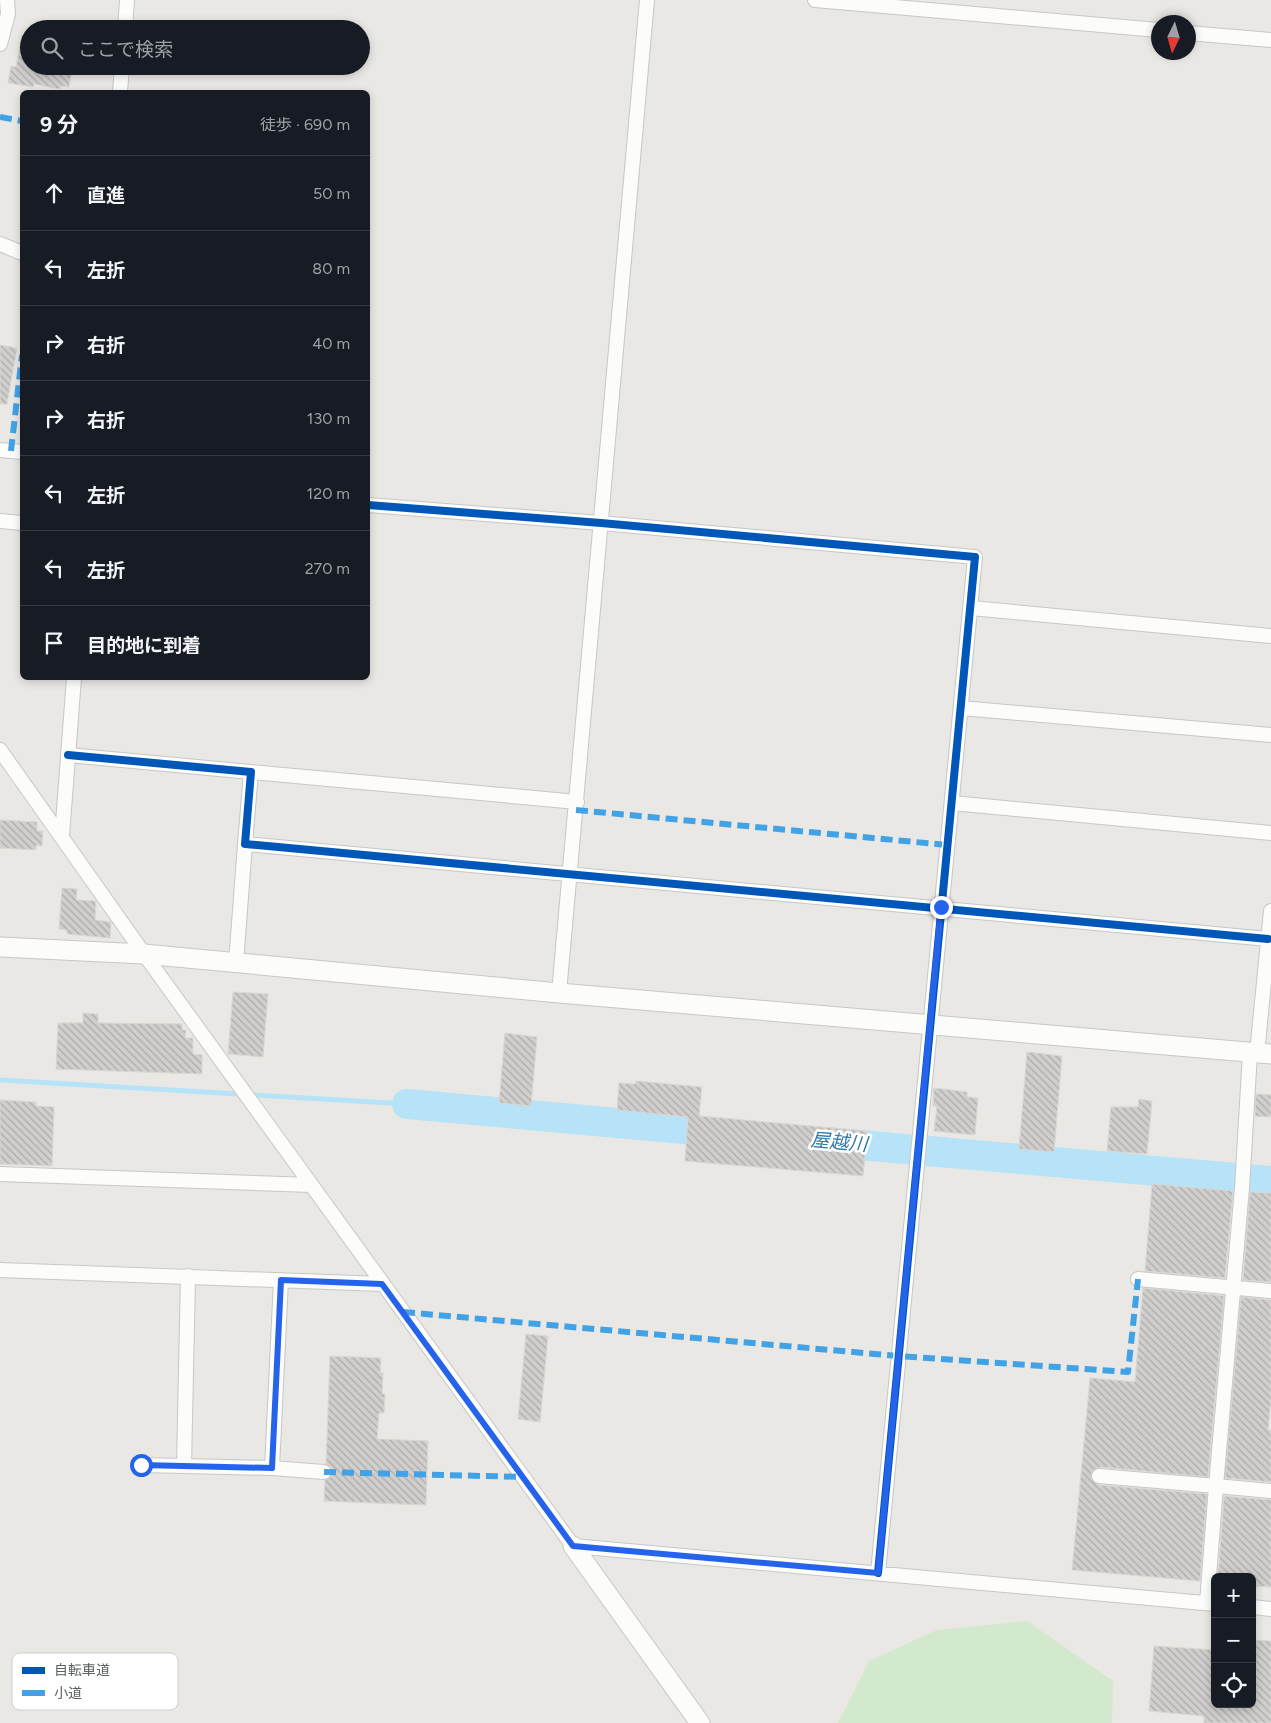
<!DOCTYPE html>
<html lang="ja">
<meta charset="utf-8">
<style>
:root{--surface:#171b24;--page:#20242c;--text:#f1f3f6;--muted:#9ea1a6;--line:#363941}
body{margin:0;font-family:Figtree,"Noto Sans JP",sans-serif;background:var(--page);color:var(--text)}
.controls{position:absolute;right:15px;bottom:15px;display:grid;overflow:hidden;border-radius:8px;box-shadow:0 2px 8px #0003}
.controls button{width:45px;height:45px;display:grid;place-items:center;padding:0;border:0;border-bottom:1px solid var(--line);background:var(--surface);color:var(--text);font:25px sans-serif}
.compass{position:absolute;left:1151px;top:15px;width:45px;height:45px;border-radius:50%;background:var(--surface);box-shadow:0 2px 8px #0003;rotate:185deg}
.stop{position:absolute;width:15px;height:15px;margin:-11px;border:4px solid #2563eb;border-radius:50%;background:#fff}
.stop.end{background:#2563eb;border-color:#fff;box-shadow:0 1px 5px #0008}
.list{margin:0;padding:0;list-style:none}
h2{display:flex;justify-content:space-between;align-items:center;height:65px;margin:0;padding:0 20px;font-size:21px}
h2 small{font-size:16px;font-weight:400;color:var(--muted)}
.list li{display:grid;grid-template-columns:32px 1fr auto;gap:15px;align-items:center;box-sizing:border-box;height:75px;padding:0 20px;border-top:1px solid var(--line)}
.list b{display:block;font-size:19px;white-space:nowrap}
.list em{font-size:16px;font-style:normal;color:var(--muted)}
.icon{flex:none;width:28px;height:28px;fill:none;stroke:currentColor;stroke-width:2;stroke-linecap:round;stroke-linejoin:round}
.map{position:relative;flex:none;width:1271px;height:1723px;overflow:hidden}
.search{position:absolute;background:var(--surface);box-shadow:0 2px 8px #0003;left:20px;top:20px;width:350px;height:55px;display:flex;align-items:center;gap:12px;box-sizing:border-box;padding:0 18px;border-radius:28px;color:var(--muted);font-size:19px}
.panel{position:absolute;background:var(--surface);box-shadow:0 2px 8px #0003;left:20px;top:90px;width:350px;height:590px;border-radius:8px}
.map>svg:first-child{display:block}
.green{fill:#d2e9cd}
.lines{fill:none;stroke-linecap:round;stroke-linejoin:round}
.stream{stroke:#b6e3f7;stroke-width:5}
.river{stroke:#b6e3f7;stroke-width:30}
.building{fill:url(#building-back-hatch);stroke:#dad7d3}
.street-casing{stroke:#c6c7c7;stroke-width:16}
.secondary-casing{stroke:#c6c7c6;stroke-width:21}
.street{stroke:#fcfcfb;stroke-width:14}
.secondary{stroke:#fcfcfb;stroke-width:19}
.quiet{stroke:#42a2e6;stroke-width:6;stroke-dasharray:12 6;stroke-linecap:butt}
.cycleway-casing{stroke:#fff;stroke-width:11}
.cycleway{stroke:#0057b8;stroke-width:8}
.route{stroke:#2563eb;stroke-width:6}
.labels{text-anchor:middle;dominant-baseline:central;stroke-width:5;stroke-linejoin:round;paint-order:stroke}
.water-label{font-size:19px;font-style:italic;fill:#2f7aa8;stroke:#fff}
.key{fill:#fff;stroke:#cdcfd0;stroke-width:1}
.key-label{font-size:14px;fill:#595f63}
</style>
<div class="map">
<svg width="1271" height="1723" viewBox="0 0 1271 1723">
<defs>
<pattern id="building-back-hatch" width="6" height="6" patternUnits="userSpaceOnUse" patternTransform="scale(1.25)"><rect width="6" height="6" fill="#d1cfcd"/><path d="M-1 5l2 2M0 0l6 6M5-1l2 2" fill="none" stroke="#adabaa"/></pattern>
</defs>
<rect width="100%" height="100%" fill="#eae8e4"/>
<path class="green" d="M1027 1621 1113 1681 1112 1723H838L869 1661 937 1630Z"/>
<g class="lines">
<path class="stream" d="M0 1080 407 1104"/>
<path class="river" d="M407 1104 728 1133
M826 1142 1271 1181"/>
</g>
<path class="building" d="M22 35H29V66H49L72 70 69 87 61 86 60 89 34 84 33 87 8 83 11 66 16 67Z
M0 345 17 348 7 404H0Z
M0 820 37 822V831H43L42 846 36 845V850L0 848Z
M62 888 77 889 76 900 96 901 95 920 111 922 110 938 67 934V930L59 929Z
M233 992 268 994 263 1057 228 1054Z
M83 1013 98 1014V1023L182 1024V1030H186L185 1038H193V1054L202 1055V1074L56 1069 58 1023H83Z
M505 1033 537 1037 531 1106 499 1103Z
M1027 1052 1062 1056 1054 1152 1019 1149Z
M636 1081 702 1087 699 1116 867 1131 863 1176 685 1161 688 1117 617 1110 619 1083 635 1084Z
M934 1088 967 1092V1097L978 1098 975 1135 934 1131 937 1106H933Z
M1256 1094 1271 1095V1117L1255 1116Z
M1139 1099 1152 1101 1147 1154 1107 1151 1111 1107H1138Z
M0 1100 36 1102V1106L54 1107 52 1166 0 1164Z
M1152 1184 1233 1191 1225 1278 1145 1271Z
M1250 1192 1271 1193V1282L1243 1280Z
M1143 1288 1224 1296 1208 1477 1100 1467 1092 1471 1091 1479 1098 1485 1207 1494 1200 1581 1072 1570 1090 1378 1135 1382Z
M1241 1297 1271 1300V1400L1268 1430H1271V1482L1225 1478Z
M526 1334 548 1336 540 1422 518 1419Z
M330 1356 381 1358 380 1373H383L382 1394H385L384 1413H379L377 1439 428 1441 426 1505 324 1501 325 1480 331 1477 333 1472 332 1468 326 1464Z
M1224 1496 1271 1500V1587L1252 1586V1577H1218Z
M1252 1640 1271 1641V1723H1204V1716L1149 1711 1154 1646 1215 1650V1704H1252Z"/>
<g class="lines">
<defs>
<path id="street" d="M815 0 1158 30
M125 29 127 0
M1188 33 1271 40
M0 44 8 14 7 0
M120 92 122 66
M0 244 22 253
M0 450 22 452
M368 505 601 523 975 557 878 1573
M0 521 22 523
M971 608 1271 636
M961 708 1271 735
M0 750 144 954 573 1546 1215 1604
M68 755 251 772 245 844 1268 939
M251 772 577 802
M952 803 1271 833
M62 836 74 678
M236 963 245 844
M559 993 647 0
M1250 1053 1242 1188 1216 1486 1271 1491
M1257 1053 1271 911
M0 1174 311 1185
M0 1270 382 1284
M188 1276 184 1466 272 1468 281 1280
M1138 1279 1271 1291
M141 1465 184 1466
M272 1468 324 1472
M1099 1476 1216 1486 1207 1603
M1252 1607 1271 1609"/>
<path id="secondary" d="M0 947 144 954 559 993 1271 1054
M573 1546 700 1723"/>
</defs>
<use href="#street" class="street-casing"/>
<use href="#secondary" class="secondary-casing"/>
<use href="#street" class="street"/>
<use href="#secondary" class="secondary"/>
<path class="quiet" d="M0 117 22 121
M11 451 22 355
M576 810 947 845
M403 1312 898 1356 1128 1372 1138 1279
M324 1472 523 1477"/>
<defs>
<path id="cycleway" d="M368 505 601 523 975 557 878 1573
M68 755 251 772 245 844 1268 939"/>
</defs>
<use href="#cycleway" class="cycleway-casing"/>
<use href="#cycleway" class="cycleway"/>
</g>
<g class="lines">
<path class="route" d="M141 1465 272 1468 281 1280 382 1284 573 1546 878 1573 941 907"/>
</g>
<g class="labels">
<g class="water-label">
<text transform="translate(839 1142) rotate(5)">屋越川</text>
</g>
</g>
<rect x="12" y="1653" width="166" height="57" rx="8" class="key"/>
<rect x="22" y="1667" width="23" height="7" fill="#0057b8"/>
<rect x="22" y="1690" width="23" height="6" fill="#42a2e6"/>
<g class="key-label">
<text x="54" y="1675">自転車道</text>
<text x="54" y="1698">小道</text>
</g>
</svg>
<div class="controls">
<button>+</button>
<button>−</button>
<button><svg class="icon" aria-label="locate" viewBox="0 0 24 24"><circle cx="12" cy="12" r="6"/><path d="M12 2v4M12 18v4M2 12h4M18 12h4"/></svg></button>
</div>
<svg class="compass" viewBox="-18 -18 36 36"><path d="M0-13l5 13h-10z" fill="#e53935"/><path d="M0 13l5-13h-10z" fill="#9ea1a6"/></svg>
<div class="stop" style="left:141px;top:1465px"></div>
<div class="stop end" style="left:941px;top:907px"></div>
<div class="search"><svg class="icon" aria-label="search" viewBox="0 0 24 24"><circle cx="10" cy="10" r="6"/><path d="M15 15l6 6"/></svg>ここで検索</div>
<section class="panel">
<h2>9 分<small>徒歩 · 690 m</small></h2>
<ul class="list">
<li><svg class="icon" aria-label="ahead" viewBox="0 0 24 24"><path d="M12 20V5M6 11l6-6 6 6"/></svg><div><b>直進</b></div><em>50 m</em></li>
<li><svg class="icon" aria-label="left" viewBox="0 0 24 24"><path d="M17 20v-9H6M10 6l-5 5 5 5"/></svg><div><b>左折</b></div><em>80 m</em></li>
<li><svg class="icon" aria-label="right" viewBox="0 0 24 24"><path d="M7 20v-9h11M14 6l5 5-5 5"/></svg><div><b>右折</b></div><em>40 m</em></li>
<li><svg class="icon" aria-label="right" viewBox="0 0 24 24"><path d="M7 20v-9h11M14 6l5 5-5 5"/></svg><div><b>右折</b></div><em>130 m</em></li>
<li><svg class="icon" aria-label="left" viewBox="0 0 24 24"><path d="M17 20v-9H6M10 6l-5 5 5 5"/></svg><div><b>左折</b></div><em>120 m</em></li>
<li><svg class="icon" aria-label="left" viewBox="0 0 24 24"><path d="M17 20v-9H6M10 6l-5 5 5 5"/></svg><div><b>左折</b></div><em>270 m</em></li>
<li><svg class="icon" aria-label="arrive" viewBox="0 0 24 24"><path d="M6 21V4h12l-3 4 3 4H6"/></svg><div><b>目的地に到着</b></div></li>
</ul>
</section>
</div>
